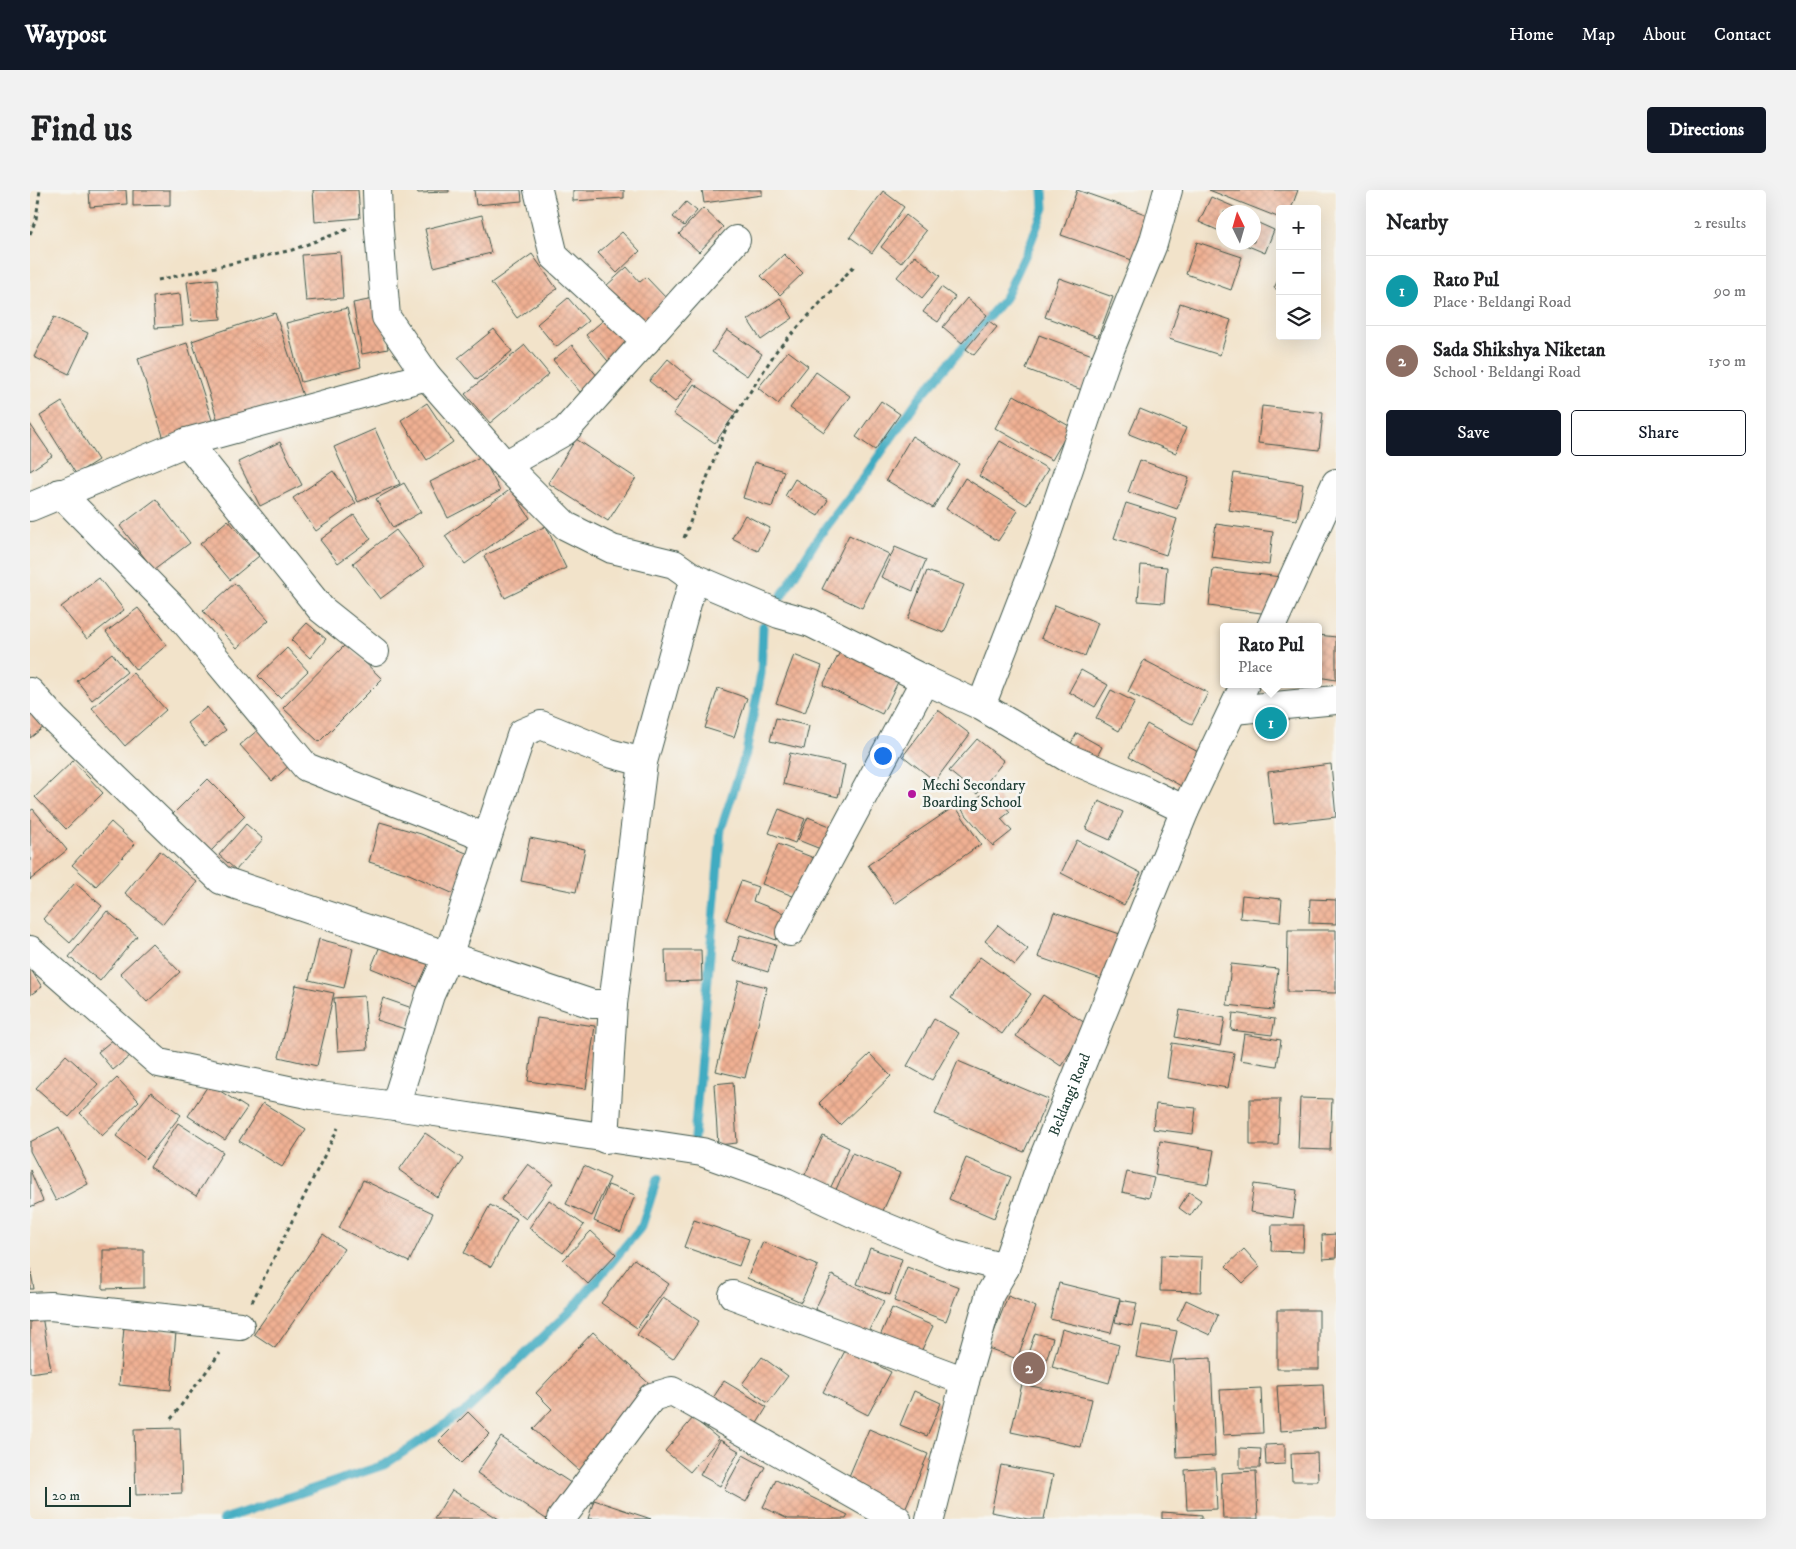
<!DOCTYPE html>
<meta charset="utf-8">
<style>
:root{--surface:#fff;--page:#f2f2f2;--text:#202124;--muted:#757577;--line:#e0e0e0;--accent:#111827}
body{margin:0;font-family:"IM FELL DW Pica",serif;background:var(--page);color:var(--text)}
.controls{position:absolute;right:15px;top:15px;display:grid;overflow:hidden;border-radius:5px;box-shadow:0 5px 20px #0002}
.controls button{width:45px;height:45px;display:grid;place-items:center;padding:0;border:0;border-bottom:1px solid var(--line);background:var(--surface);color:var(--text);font:25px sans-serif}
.compass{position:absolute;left:1186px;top:15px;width:45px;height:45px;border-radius:50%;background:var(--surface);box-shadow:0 5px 20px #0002;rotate:355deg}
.scale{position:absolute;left:15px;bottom:12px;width:86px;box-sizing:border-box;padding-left:5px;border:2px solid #1f3d34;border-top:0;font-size:14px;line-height:18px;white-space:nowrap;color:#1f3d34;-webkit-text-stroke:4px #f6f6f2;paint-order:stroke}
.you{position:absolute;left:852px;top:565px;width:18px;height:18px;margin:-12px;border:4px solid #fff;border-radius:50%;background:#1a73e8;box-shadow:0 0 0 8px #1a73e833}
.badge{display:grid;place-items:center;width:32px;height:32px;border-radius:50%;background:var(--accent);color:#fff;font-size:16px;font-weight:700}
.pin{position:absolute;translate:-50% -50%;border:2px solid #fff;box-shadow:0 1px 5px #0006}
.popup{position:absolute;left:1190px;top:433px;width:102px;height:65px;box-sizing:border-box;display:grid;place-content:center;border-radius:5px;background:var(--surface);filter:drop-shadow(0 1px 4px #0005);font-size:16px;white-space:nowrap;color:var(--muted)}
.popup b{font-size:19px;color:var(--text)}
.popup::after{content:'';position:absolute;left:50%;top:100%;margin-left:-10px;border:10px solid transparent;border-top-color:var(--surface)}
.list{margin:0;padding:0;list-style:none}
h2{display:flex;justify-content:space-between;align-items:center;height:65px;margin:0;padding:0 20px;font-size:21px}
h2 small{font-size:16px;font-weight:400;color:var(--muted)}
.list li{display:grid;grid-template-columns:32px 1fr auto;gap:15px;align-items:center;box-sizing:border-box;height:70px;padding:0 20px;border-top:1px solid var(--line)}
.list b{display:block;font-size:19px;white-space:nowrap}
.list p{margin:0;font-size:16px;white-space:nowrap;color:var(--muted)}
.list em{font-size:16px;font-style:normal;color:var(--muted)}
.actions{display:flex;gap:10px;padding:15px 20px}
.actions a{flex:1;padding:11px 0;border:1px solid var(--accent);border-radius:5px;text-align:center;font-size:18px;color:var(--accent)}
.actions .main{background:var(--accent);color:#fff}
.icon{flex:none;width:28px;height:28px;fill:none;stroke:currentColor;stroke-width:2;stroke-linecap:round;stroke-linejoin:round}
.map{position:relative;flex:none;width:1306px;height:1329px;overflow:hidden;border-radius:5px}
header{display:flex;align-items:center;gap:30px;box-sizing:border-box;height:70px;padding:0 25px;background:var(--accent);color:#fff}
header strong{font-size:24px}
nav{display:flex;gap:28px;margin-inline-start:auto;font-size:18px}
.intro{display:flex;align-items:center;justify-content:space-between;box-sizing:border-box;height:120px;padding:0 30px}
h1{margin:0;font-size:35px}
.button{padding:12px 22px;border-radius:5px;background:var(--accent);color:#fff;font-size:18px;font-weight:700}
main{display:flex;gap:30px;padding:0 30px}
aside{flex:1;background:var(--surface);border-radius:5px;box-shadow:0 5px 20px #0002}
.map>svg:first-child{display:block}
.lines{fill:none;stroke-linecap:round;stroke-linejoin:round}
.stream{stroke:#41abc1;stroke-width:9}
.building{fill:url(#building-cross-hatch)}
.minor-casing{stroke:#3f564a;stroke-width:30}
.path{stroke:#3f564a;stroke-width:3;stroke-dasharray:4 4;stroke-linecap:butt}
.minor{stroke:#fff;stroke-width:28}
.poi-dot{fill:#b5179e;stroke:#f6f6f2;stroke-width:2}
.labels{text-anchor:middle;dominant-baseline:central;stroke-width:5;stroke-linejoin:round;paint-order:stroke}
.poi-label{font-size:15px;fill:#1f3d34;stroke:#f6f6f2;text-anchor:start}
.street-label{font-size:15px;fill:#1f3d34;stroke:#f6f6f2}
</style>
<header>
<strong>Waypost</strong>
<nav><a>Home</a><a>Map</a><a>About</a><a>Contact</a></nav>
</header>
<div class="intro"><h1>Find us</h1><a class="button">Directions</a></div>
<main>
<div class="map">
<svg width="1306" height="1329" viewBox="0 0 1306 1329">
<defs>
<pattern id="building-cross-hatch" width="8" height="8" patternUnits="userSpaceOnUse" patternTransform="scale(1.25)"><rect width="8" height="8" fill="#f0b093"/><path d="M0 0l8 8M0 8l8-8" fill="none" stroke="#cd987f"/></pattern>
</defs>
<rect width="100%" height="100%" fill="#f6f6f2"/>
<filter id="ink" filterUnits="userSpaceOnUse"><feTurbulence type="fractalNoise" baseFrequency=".02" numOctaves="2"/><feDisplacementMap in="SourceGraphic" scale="10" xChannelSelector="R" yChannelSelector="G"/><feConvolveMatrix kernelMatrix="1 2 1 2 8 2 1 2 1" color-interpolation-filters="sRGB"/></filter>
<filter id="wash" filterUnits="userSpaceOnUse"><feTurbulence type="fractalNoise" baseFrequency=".0096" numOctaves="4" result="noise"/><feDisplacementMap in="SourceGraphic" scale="20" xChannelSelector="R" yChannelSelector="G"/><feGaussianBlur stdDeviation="1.12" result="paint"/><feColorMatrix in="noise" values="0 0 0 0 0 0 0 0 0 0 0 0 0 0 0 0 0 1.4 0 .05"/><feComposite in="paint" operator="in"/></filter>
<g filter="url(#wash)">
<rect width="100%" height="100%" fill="#f2e3ca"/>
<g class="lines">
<path class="stream" d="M747 413 787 349 830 293 889 208 975 108 999 57 1014 18 1013 0
M663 959 691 639 716 563 731 484 733 436
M193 1329 354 1275 438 1219 545 1116 612 1036 627 989"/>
</g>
<g id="blocks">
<path class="building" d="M59 0H96L97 14 60 17Z
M103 0H140V15L103 16Z
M283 0H328L330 28 285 32Z
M387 0H419V2L388 3Z
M444 0H491L492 11 446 15Z
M543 0H594V8L543 11Z
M672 0H732V5L674 13Z
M1047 0 1118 25 1102 70 1031 45Z
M1179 0H1268L1261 19H1250V28Z
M853 1 874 17 842 63 820 47Z
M1181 7 1209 19 1207 22H1194V43L1169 32Z
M656 12 667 21 654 36 643 27Z
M673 18 693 37 669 62 649 44Z
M452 25 461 63 404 77 395 39Z
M876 25 896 41 871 73 851 57Z
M1224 31 1244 40 1235 63 1211 53 1224 52Z
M592 42 610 61 587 83 568 63Z
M1167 52 1212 67 1201 100 1156 84Z
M310 62 313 108 276 111 272 65Z
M502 64 527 99 487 128 461 93Z
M754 64 773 83 750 105 731 86Z
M885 65 910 86 892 108 867 87Z
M597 77 610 92 616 87 637 109 616 139 576 96Z
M1250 86V101L1244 98Z
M1029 88 1083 107 1068 147 1015 127Z
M187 89 191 129 162 131 157 92Z
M911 97 925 107 908 132 893 122Z
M150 104 153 136 125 138 123 107Z
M349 108 358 159 332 164 323 113Z
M538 108 558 131 526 157 507 134Z
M750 108 763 128 731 150 718 130Z
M937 108 957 125 932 153 913 137Z
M1150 113 1201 130 1190 165 1139 149Z
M317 118 331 177 271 192 256 133Z
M245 123 273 206 189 234 162 151Z
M24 127 58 143 39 184 4 167Z
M576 128 602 159 582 176 556 145Z
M959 131 967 137 944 165 936 159Z
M464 139 482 161 447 190 428 168Z
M697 140 732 164 717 186 682 162Z
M1009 145 1065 166 1052 200 996 179Z
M157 153 183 233 134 249 108 169Z
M495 155 519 184 460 233 435 204Z
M542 155 568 187 550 202 523 170Z
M758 161 778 176 748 214 728 198Z
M638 169 663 190 645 212 619 191Z
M786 182 820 206 794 242 760 218Z
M664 194 706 222 685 253 643 224Z
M984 205 1041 237 1022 270 965 238Z
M851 211 870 224 845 260 826 247Z
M32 212 68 270 46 284 10 226Z
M397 213 423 252 397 270 371 230Z
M1232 216 1293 223 1289 260 1228 253Z
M1110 219 1156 238 1146 263 1099 244Z
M0 234 22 266 0 281Z
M345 239 370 294 328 312 304 257Z
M882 246 929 274 903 318 856 290Z
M546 249 606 288 578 331 518 293Z
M970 251 1018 279 997 315 949 286Z
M250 252 272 295 230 316 208 272Z
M452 266 470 301 418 328 400 292Z
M1110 270 1159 288 1147 319 1098 302Z
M724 272 754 281 742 317 713 308Z
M303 281 326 313 286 341 263 308Z
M1204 283 1273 294 1267 330 1198 320Z
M935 288 988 321 968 351 916 319Z
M765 289 798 310 788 326 755 306Z
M374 293 391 322 363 338 346 309Z
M481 299 500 328 435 374 415 346Z
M126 309 160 353 124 380 90 336Z
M1096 313 1147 329 1136 365 1084 348Z
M324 325 341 349 308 373 290 350Z
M715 325 740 338 728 361 702 348Z
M198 330 229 366 200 390 170 354Z
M1186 334 1243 342 1239 375 1181 367Z
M516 336 536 378 475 408 454 366Z
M366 340 394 377 350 409 323 373Z
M819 345 859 364 832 418 792 399Z
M865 357 896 370 883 401 851 387Z
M1111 375 1137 377 1134 413 1108 411Z
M1183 379 1251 387 1246 425 1179 416Z
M897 381 934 395 914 443 878 429Z
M69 388 94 420 57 449 31 417Z
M205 393 239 430 207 458 173 421Z
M1025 415 1068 433 1055 466 1011 448Z
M108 418 137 455 106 480 76 442Z
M277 433 296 449 280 468 261 450Z
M1288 445 1306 447V490L1288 487Z
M316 454 352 489 289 552 253 518Z
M813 456 872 484 852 524 793 495Z
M257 458 278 481 250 508 228 486Z
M82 463 97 482 62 510 47 491Z
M764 465 792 476 775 523 746 513Z
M1114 470 1178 503 1162 534 1098 502Z
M1051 480 1078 495 1065 517 1039 502Z
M103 483 136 520 95 556 62 518Z
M688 498 717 508 704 547 675 538Z
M1081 500 1105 512 1089 541 1066 528Z
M177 517 196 540 175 556 157 533Z
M0 520 14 537 0 548Z
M908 520 940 544 905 591 873 566Z
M746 528 779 536 774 559 740 551Z
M1117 534 1179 568 1160 601 1099 567Z
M229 539 261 574 242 591 210 555Z
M1047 543 1072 557 1064 572 1038 558Z
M947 549 974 571 947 604 919 581Z
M760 563 815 575 808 607 753 594Z
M43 571 73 603 36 639 5 607Z
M1301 574 1306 627 1244 634 1238 582Z
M178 589 215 626 181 661 143 624Z
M951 605 958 614 967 606 980 622 971 629 982 641 963 656 932 620Z
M1069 611 1093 622 1080 650 1056 639Z
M925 616 951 654 865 714 838 675Z
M3 619 37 660 0 690V621Z
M749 619 775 629 765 653 739 643Z
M778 627 807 639 798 662 768 650Z
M81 632 105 654 66 696 42 675Z
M350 632 391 644 441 665 424 704 379 684 339 672Z
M216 634 233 649 206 680 189 665Z
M500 648 555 659 546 702 491 691Z
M1047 650 1111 683 1094 715 1031 683Z
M748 654 784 668 768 708 732 694Z
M130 661 167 692 133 734 95 703Z
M711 691 728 697 723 711 756 724 746 750 696 730Z
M45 693 72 716 40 753 13 729Z
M1212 705 1252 709 1250 732 1210 728Z
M1280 709 1306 710V734L1279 733Z
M77 721 107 746 70 791 39 767Z
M1024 722 1093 745 1077 791 1008 767Z
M968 735 998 759 985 775 955 751Z
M1258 740H1306V803L1257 802Z
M710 745 746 755 738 782 703 771Z
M289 749 323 758 314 798 279 790Z
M352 751 406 773 395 800 341 778Z
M122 753 150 782 117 812 90 783Z
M635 760H671L672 791 636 792Z
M950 767 1001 804 972 844 921 808Z
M1201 774 1248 779 1243 820 1197 815Z
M0 778 12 797 0 805Z
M709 790 737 797 715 888 686 881Z
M266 795 304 803 287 876 249 867Z
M1013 805 1058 835 1031 876 986 846Z
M334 806 338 859 308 861 304 808Z
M353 808 382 818 375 839 346 830Z
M1150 820 1195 828 1190 856 1145 847Z
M1203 823 1245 829 1242 845 1201 840Z
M507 828 565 836 556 899 498 891Z
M904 829 929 843 902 890 877 876Z
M1214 844 1251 850 1247 876 1210 870Z
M85 848 100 866 83 880 68 862Z
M1142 853 1204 863 1198 898 1137 888Z
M840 864 861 886 810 935 789 913Z
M36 865 68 894 39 927 6 898Z
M928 871 1018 909 994 962 905 924Z
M87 888 109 911 72 946 50 923Z
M703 892 707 953 688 955 684 894Z
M179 894 217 918 195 950 158 926Z
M121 902 151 925 116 969 86 946Z
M1270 908 1302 909 1300 960 1268 959Z
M1220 909H1250L1248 955H1220Z
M233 913 276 939 252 977 209 951Z
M1126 914 1166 918 1163 944 1123 939Z
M148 933 193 962 166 1006 120 977Z
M29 937 58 994 26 1011 0 961V952Z
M395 943 433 969 407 1007 369 980Z
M793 946 819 958 799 1001 773 989Z
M1130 951 1184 960 1178 994 1125 985Z
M822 963 870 983 852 1023 805 1002Z
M936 968 981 987 964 1028 919 1009Z
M498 974 523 993 496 1029 471 1010Z
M554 976 580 988 562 1026 536 1014Z
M0 980 13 1011 0 1017Z
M1097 982 1124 988 1119 1008 1092 1002Z
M333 990 403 1023 379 1072 309 1038Z
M1224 994 1267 1000 1263 1028 1220 1022Z
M578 995 605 1005 591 1042 564 1031Z
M1159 1002 1171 1010 1160 1026 1149 1018Z
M519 1010 554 1035 533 1063 499 1038Z
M460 1015 487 1029 461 1077 434 1063Z
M664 1030 719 1049 709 1076 654 1057Z
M1242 1035H1274L1273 1062 1241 1061Z
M561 1041 586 1064 558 1094 533 1070Z
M293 1044 314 1059 245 1158 224 1144Z
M1306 1044V1068L1293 1069 1292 1045Z
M733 1052 788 1076 771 1112 717 1088Z
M840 1058 872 1069 860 1105 827 1094Z
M1214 1059 1230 1077 1213 1093 1196 1076Z
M73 1060H114V1098L73 1099Z
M1131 1065 1172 1067 1171 1102 1130 1101Z
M604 1069 639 1094 607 1138 571 1113Z
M0 1077 4 1099H0Z
M877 1077 929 1097 916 1131 864 1111Z
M802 1085 854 1111 837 1144 785 1119Z
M1029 1093 1090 1108 1081 1143 1020 1129Z
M978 1106 1006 1117 987 1169 958 1158Z
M633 1107 669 1131 643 1169 607 1145Z
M1090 1110 1107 1113 1102 1136 1085 1132Z
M1156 1110 1188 1125 1180 1145 1147 1130Z
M862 1118 903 1136 888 1168 848 1151Z
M1247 1120H1289V1179H1247Z
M12 1126 21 1180 0 1183V1128Z
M1112 1135 1147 1141 1140 1173 1106 1167Z
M94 1137 146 1142 141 1200 89 1195Z
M1032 1139 1089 1155 1079 1193 1022 1177Z
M563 1142 626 1200 550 1281 503 1239 522 1219 506 1203Z
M1005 1143 1023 1148 1013 1181 994 1175Z
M816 1159 861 1182 838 1225 793 1202Z
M732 1167 758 1186 738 1213 712 1194Z
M1181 1168 1185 1266 1147 1268 1143 1170Z
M694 1191 737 1217 726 1235 683 1208Z
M992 1194 1062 1209 1051 1257 981 1242Z
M1293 1194 1295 1238 1250 1241 1247 1196Z
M1231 1198 1233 1243 1193 1245 1190 1200Z
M884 1201 911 1213 897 1246 870 1235Z
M438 1222 460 1244 431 1273 409 1251Z
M663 1228 689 1249 660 1282 635 1261Z
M150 1238 152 1303 106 1305 104 1239Z
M839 1239 898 1264 873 1324 814 1298Z
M471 1247 544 1295 522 1329H516L447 1283Z
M690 1250 709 1261 690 1296 670 1285Z
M1255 1254V1274L1236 1275 1235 1255Z
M1210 1258 1231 1259 1230 1278H1210Z
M1287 1263 1288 1291H1262L1261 1264Z
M713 1265 735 1277 716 1312 694 1300Z
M971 1275 1023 1285 1014 1329H998L961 1322Z
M1185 1278 1187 1319 1157 1320 1155 1280Z
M1226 1281 1228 1329H1193L1191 1283Z
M746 1290 818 1325 816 1329H758L733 1317Z
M422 1300 469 1329H404Z
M564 1310 621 1329H558Z
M1132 1322 1172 1325V1329H1132Z"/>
</g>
</g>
<g filter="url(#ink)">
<use href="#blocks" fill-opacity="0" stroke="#3f564a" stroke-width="1"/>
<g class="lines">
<defs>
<g id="minor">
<path d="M347 0 348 28 356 127 397 186"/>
<path d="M508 0 524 66 616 151"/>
<path d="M157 252 291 419 345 462"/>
<path d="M475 275 535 241 706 50"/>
<path d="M30 303 146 421 276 577 457 648"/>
<path d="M0 317 157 252 397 186 475 275 536 336 582 359 644 374 664 388 749 424 781 433 895 490 951 516 1038 568 1114 600 1155 620"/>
<path d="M1241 437 1306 293"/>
<path d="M0 502 24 529 191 690 562 814H583L613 572"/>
<path d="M951 516 1012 358 1075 172 1123 54 1138 0"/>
<path d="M1204 520 1306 510"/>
<path d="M760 742 895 490"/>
<path d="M0 760 129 873 282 905 365 916 672 962 756 992 829 1026 921 1064 975 1078"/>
<path d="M365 916 400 805 418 766 492 543 511 535 579 563 613 572 664 388"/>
<path d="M575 949 583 814"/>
<path d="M703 1105 935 1191"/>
<path d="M0 1117 20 1116 210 1136"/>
<path d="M531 1329 622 1207 642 1201 867 1329"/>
<path id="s1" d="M900 1329 935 1191 960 1104 975 1078 1011 974 1155 620 1215 494"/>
</g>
</defs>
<use href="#minor" class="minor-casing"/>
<path class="path" d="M0 44 6 29 10 0
M128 90 262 60 321 38
M654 348 695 241 747 160 824 76
M222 1112 308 938
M141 1229 190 1163"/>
<use href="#minor" class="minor"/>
</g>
</g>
<circle class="poi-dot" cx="882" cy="604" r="5"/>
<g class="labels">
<g class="poi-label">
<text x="892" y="595">Mechi Secondary<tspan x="892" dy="17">Boarding School</tspan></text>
</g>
<g class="street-label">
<text stroke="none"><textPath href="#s1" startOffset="448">Beldangi Road</textPath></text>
</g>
</g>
</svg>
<div class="controls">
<button>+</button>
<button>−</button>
<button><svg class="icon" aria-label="layers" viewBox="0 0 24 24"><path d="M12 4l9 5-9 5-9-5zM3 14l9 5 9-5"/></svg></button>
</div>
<svg class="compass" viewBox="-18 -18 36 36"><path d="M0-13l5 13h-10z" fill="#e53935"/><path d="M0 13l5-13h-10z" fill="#757577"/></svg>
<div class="scale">20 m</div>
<div class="you"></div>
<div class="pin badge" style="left:1241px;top:533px;background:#0f9aa8">1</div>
<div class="popup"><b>Rato Pul</b>Place</div>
<div class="pin badge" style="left:999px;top:1178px;background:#8d6e63">2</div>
</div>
<aside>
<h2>Nearby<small>2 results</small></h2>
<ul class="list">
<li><span class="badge" style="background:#0f9aa8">1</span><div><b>Rato Pul</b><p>Place · Beldangi Road</p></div><em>90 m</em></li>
<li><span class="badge" style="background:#8d6e63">2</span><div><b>Sada Shikshya Niketan</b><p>School · Beldangi Road</p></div><em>150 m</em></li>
</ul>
<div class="actions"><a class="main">Save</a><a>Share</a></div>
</aside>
</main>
